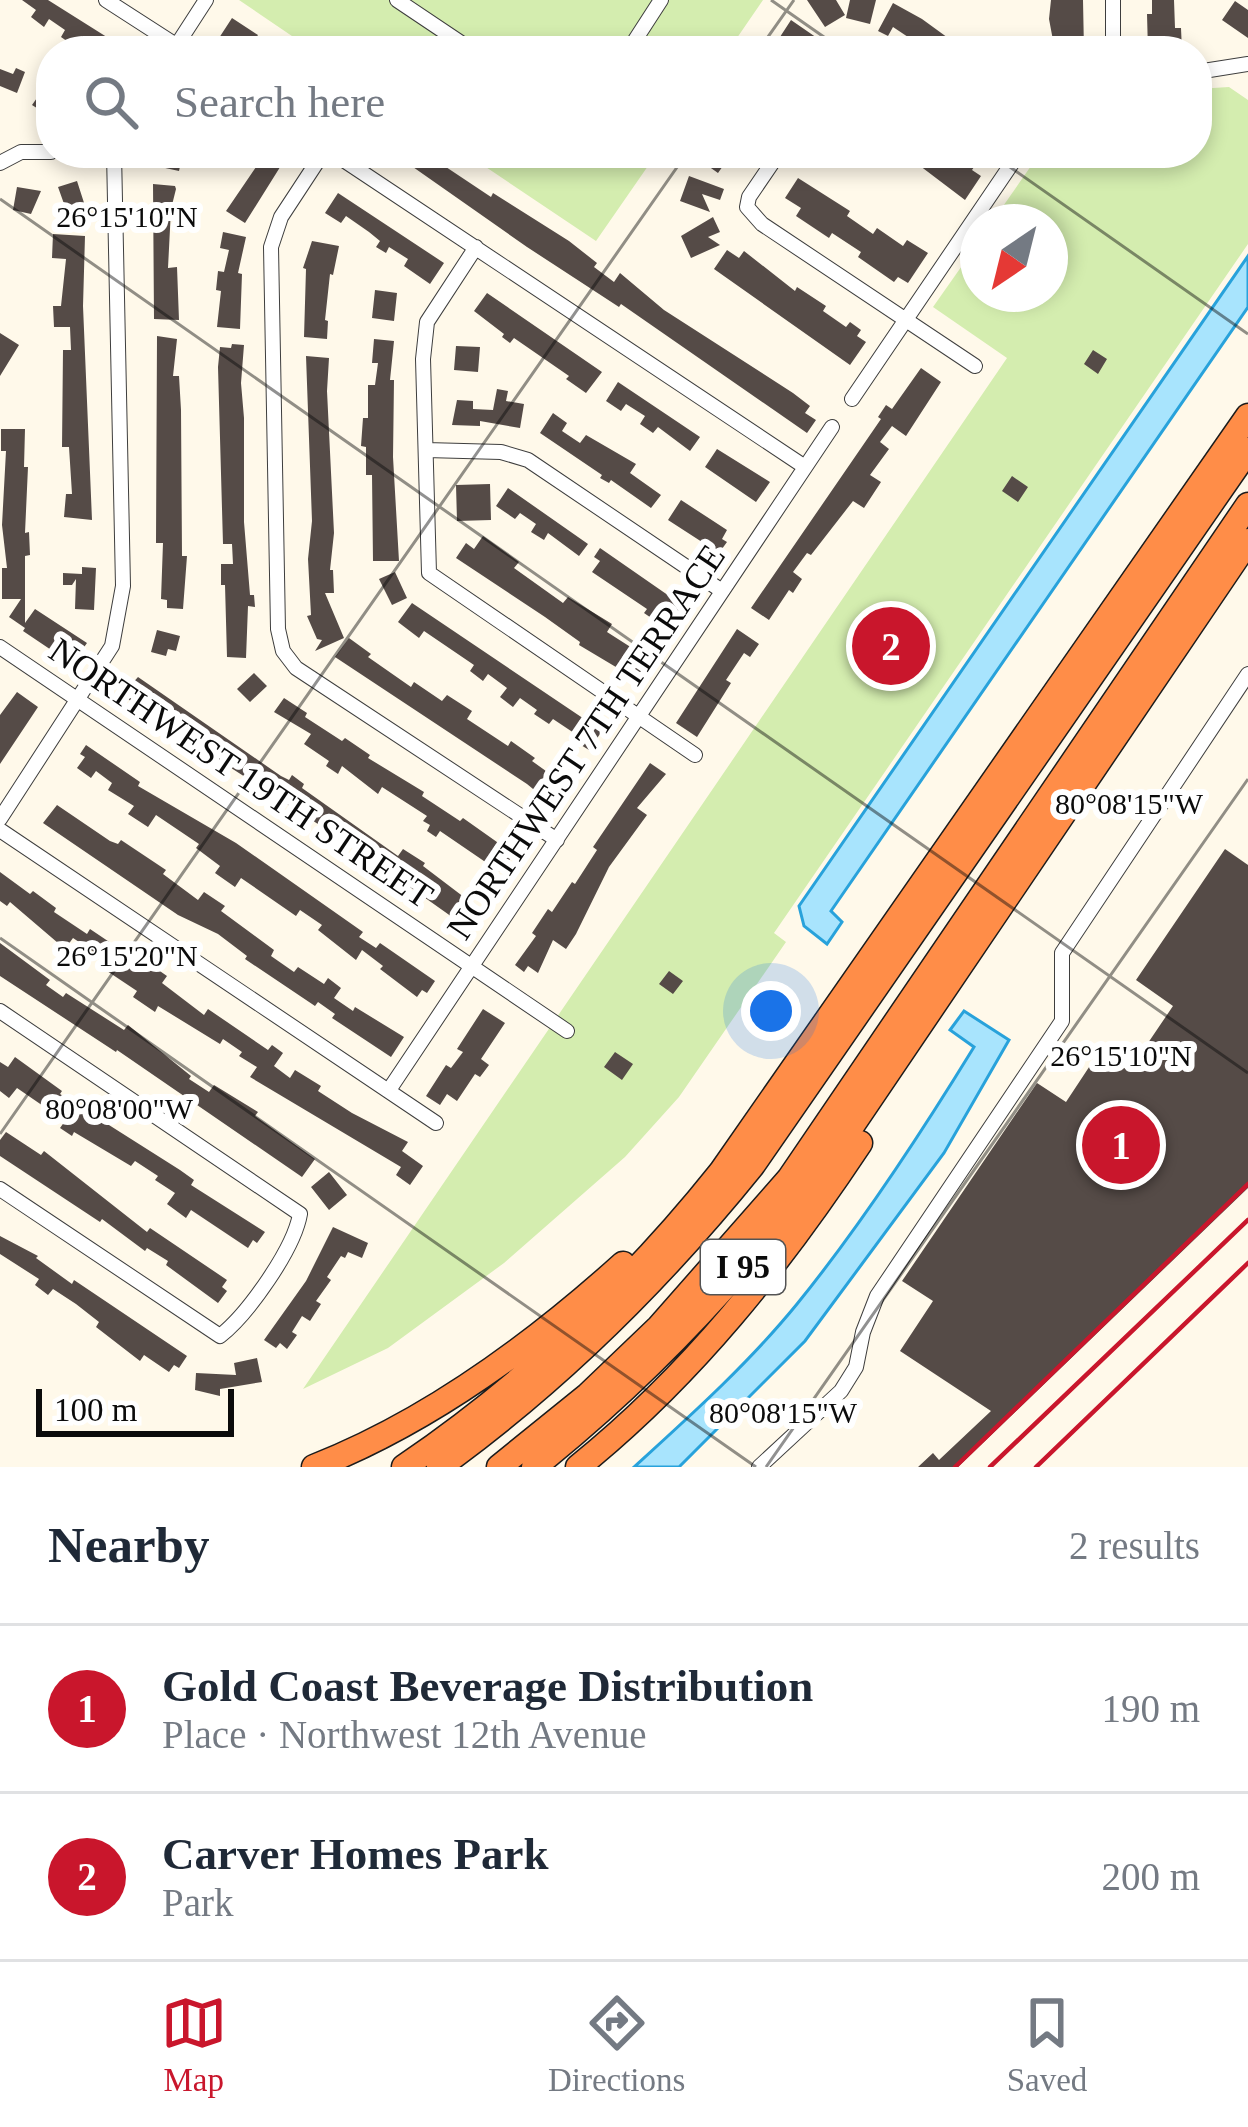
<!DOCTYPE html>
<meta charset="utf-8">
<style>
:root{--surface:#fff;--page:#f6f6f7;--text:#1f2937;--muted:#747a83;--line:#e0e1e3;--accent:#c9162c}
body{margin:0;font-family:"Times New Roman",serif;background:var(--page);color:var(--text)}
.compass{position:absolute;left:960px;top:204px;width:108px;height:108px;border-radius:50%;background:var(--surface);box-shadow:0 6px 18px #0003;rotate:215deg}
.scale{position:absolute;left:36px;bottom:30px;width:198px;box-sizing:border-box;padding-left:12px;border:6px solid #0b0b0b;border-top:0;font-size:33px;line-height:42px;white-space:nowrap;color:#0b0b0b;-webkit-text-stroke:9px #fff;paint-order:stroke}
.you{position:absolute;left:771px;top:1011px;width:42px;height:42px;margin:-30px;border:9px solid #fff;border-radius:50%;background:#1a73e8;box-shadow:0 0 0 18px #1a73e833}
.badge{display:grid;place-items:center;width:78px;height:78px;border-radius:50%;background:var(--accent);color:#fff;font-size:39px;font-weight:700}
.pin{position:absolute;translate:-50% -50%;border:6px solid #fff;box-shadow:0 3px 12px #0006}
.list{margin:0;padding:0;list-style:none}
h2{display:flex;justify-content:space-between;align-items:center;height:156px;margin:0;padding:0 48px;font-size:51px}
h2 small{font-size:39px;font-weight:400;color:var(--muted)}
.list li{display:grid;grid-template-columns:78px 1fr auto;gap:36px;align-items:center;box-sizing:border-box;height:168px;padding:0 48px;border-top:3px solid var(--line)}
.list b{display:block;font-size:45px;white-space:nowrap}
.list p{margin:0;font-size:39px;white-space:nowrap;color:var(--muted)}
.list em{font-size:39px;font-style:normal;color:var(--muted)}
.icon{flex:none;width:66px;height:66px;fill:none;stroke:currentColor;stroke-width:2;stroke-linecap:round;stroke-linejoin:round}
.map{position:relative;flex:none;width:1248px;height:1467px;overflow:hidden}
.search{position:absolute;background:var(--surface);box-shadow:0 6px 18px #0003;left:36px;right:36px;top:36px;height:132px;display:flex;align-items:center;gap:30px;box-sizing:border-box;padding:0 42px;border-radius:48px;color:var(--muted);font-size:45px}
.sheet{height:492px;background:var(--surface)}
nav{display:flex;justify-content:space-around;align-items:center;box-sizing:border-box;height:168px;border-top:3px solid var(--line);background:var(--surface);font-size:33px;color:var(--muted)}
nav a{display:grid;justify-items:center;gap:6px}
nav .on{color:var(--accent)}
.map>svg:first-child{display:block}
.green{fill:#d4edaf}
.water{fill:#a8e4fd;stroke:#28a2db;stroke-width:3}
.building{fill:#554b47}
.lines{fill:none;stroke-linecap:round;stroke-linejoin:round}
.street-casing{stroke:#3e3e3e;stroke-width:16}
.highway-casing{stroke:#1c1c1c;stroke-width:27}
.street{stroke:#fff;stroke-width:14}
.highway{stroke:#ff8d48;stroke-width:24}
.rail{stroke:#c9162c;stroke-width:4.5}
.ticks{fill:none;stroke:#0b0b0b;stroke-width:3;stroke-opacity:0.45}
.labels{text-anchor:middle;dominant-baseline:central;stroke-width:12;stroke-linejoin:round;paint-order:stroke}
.shield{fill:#fff;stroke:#545454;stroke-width:3}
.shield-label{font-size:33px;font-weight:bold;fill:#0b0b0b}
.street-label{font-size:36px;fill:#0b0b0b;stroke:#fff}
.ticks-label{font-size:30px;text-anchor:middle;fill:#0b0b0b;stroke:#fff;stroke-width:12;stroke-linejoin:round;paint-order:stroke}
</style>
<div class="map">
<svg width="1248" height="1467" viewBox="0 0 1248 1467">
<rect width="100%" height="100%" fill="#fff9ea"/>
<path class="green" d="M239 0H763L728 51H314Z
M1229 87 1248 100V244L774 933 786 942 679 1097 625 1157 504 1263 388 1348 303 1389 1007 358 933 307 978 243V294H1050V222H992L1040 153H1197V89Z
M465 153H657L596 241Z"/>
<path class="water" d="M1248 256V307L831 911 842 922 827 944 804 926 799 906Z
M964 1011 1009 1040 944 1153 805 1341 679 1467H634C690 1416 749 1363 797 1304 862 1224 920 1135 974 1047L950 1030Z"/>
<path class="building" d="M22 0H48L129 51H102L81 36 74 46 61 37 65 30 49 19 44 27 31 17 36 10Z
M807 0H836L845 15 825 27Z
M850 0H876L870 24 846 18Z
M1051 0H1083L1084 51H1055L1049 19Z
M1152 0H1174L1175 28H1181L1182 51H1148L1147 14H1152Z
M1235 1 1248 10V38L1222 20Z
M893 3 922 19 966 51H929L893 27 888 36 878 31Z
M232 18 258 35 254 41 268 51H238L219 38Z
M791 20 820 40 813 51 807 47 804 51H793L778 40Z
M16 68 25 72 17 93 0 86V69L13 74Z
M51 78V117L32 105Z
M159 153H183L179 171 156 166Z
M235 153H266L282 164 245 223 226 211 256 167Z
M393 153H433L445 161 443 165 491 197 493 193 569 241 597 263 594 267 614 282 620 273 664 310 793 393 810 406 805 413 816 420 807 433 621 304 619 307 527 247Z
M707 153H732L718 173 701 161Z
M903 153H947L960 163 964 157 976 164 972 170 981 176 965 200Z
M689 176 724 189 720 200 702 194 710 212 680 201Z
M798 178 850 211 847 216 873 234 877 228 903 246 907 240 928 253 908 283 898 277 894 282 858 257 861 252 832 233 829 238 796 216 801 208 785 198Z
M77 181 86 209 68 215 58 187Z
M153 184 175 186 176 189 171 209 168 268 177 267 179 320 154 319Z
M17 187 41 191 31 214 13 210Z
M338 193 444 263 430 284 404 266 408 259 389 247 386 253 376 247 380 241 369 232 346 216 341 223 325 213Z
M713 217 720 232 708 237 720 245 691 258 681 236Z
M223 232 246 237 238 273 242 274 240 329 217 327 221 291 216 290 218 271 224 272 229 250 220 248Z
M53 234 85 236 83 306 92 520 64 517 66 494H72L69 447H62L63 350H71L70 327H54L53 306H61L66 259 52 258Z
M312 241 339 246 333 275 330 274 325 320 328 321 327 339 304 337 306 269 303 268Z
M727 250 739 258 744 251 795 291 797 287 826 306 823 311 846 327 850 322 861 330 857 336 866 342 850 365 714 269Z
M375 290 397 293 394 321 372 318Z
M487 293 602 372 586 393 566 379 569 376 514 338 510 343 502 337 504 334 474 311Z
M0 333 19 345 0 376Z
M157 336 177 339 173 376H179L181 410 182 556H187L183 609 167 608V600L161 599 163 543H156Z
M374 339 394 341 390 380H394L393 457 399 561H373L372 475H366V447L361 446 363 418H368V385H375L378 363H372Z
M232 344 244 345 241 383 244 418V522L250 595H254L255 607 248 606 246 658 227 657 225 585H221V564H233L232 544H223L218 367 220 347 231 348Z
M456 346 480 347 478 372 454 370Z
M1093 350 1107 359 1098 374 1084 364Z
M306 356 329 358 327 391 334 533 330 570H333L334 593H325L344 638 315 651 322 640 317 639 307 616 311 615 308 559 312 521Z
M921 368 941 382 906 436 892 426 880 442 889 449 870 475 881 482 864 508 853 501 811 555 807 553 793 572 802 579 793 593 789 590 769 620 751 608 881 419 878 417 886 405 892 409Z
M618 382 700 437 690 451 658 427 653 433 640 424 645 416 626 404 621 411 606 401Z
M497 389 508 391 506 401 524 404 520 428 480 421V426L452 425 457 400 473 401V409L493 410Z
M553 413 567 423 562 431 580 443 586 435 636 464 630 473 661 495 651 508 611 480 609 483 600 478 602 475 540 433Z
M1 429H25L24 467H28L25 533 29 532 30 555 25 556V623L35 609 87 643 72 664 23 631 25 628 9 617 21 599H2V568H7L2 525 6 451H1Z
M717 449 770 482 756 502 705 467Z
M1012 476 1028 487 1018 502 1002 491Z
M490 484 491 520 457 521 456 485Z
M508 488 588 544 579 556 548 533 544 540 531 532 536 524 520 513 515 519 496 506Z
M681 500 727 530 722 539 727 542 719 553 668 520Z
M483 536 519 562 514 568 563 603 568 597 612 624 607 632 643 655 638 663 649 670 641 682 579 645 580 642 545 617 456 558 466 543 474 549Z
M600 548 685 607 678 618 672 614 663 626 644 613 647 609 592 572 600 561 594 557Z
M82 567 96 568 94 610 75 609 76 579 72 585H63V573L82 574Z
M395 572 407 598 392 605 379 579Z
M412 603 602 731 589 750 576 742 580 737 553 719 549 724 534 714 537 710 520 698 513 707 500 697 507 688 488 674 483 681 470 671 474 665 424 631 419 638 398 622Z
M737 629 759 644 750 657 744 653 726 680 731 683 697 737 676 723Z
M157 630 180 636 176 651 168 649 166 656 151 652Z
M349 638 371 654 368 657 411 687 414 682 442 701 447 695 472 711 467 719 508 746 511 741 535 758 532 761 564 784 550 803 527 784 335 657Z
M254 673 267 686 250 702 237 689Z
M138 677 281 776 289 780 292 775 304 784 302 788 398 856 403 849 425 863 423 866 477 907 473 913 478 917 469 929 352 846 211 755 214 751 196 739 192 743 122 695Z
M17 692 38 707 0 764V715Z
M284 698 307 713 305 717 342 741 345 738 370 755 368 758 424 792 422 796 460 821 463 818 514 854 500 872 440 831 436 837 427 831 430 825 423 821 427 816 382 787 378 794 342 766 338 774 326 766 329 761 304 744 311 734 274 712Z
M86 745 140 782 138 786 236 843 363 932 359 937 376 948 380 943 435 981 427 993 422 990 417 997 380 969 383 966 362 950 356 960 318 930 322 925 300 910 296 916 241 878 235 887 215 873 220 866 196 848 199 844 156 815 148 827 128 814 134 806 108 790 112 783 96 771 91 778 77 768 85 757 80 754Z
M650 763 666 774 637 808 647 815 609 867 576 934 566 949 553 940 538 973 528 966 524 972 515 965 536 936 532 933 548 909 552 912 572 882 575 884 597 850 593 847Z
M57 805 110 841 118 844 121 840 166 870 163 874 198 900 204 892 225 906 221 911 274 950 271 956 294 972 298 967 324 984 328 978 341 988 334 998 353 1011 355 1007 404 1037 391 1057 332 1018 335 1014 318 1002 315 1006 245 959 247 956 218 934 178 915 43 823Z
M1225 849 1248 865V1188L958 1467H918L933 1453 939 1460 991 1411 900 1351 933 1301 902 1281 1037 1083 1066 1102 1099 1052 1129 1071 1173 1006 1136 980Z
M0 872 30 894 33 891 56 908 54 912 87 934 90 929 151 970 154 967 167 976 162 983 204 1015 208 1009 268 1050 272 1045 283 1053 274 1066 290 1078 295 1070 321 1086 318 1091 352 1113 408 1142 402 1151 423 1166 410 1185 396 1175 401 1167 250 1077 257 1067 239 1056 242 1052 223 1039 220 1044 158 1006 155 1012 133 997 137 991 107 971 112 964 73 938 65 949 10 902 7 906 0 901Z
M0 943 50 980 46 985 63 997 66 993 124 1030 128 1025 191 1076 189 1079 209 1092 214 1085 258 1112 255 1116 315 1159 302 1177 117 1050 116 1052 0 976Z
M669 971 683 981 673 994 659 984Z
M483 1009 505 1023 481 1059 489 1065 480 1077 475 1074 457 1101 447 1094 440 1105 426 1096 446 1065 451 1068 463 1052 457 1049Z
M615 1052 633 1064 622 1080 604 1067Z
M15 1057 62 1091 60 1094 180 1170 194 1180 191 1185 265 1232 257 1243 253 1240 248 1248 191 1210 186 1218 167 1204 175 1193 155 1180 158 1176 135 1161 131 1166 74 1132 72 1136 60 1128 65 1121 17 1088 9 1098 0 1091V1062L8 1067Z
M6 1132 41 1155 44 1151 147 1232 150 1228 227 1280 222 1287 227 1291 218 1303 166 1265 168 1261 147 1248 145 1251 102 1219 100 1222 0 1156V1140Z
M329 1172 347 1195 329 1210 311 1187Z
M333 1227 368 1243 362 1258 348 1252 345 1258 341 1256 327 1277 331 1280 316 1301 321 1304 310 1321 302 1316 292 1332 297 1335 287 1349 280 1343 276 1348 264 1340 306 1281Z
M0 1236 38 1256 36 1258 72 1284 74 1280 187 1356 179 1368 174 1365 169 1372 144 1355 140 1361 96 1327 99 1322 76 1304 53 1289 48 1295 35 1285 39 1279 0 1254Z
M257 1358 262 1382 220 1389V1396L195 1390 196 1373 236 1375 234 1363Z"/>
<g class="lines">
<defs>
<path id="street" d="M106 0 185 51
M397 0 473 51
M1113 0V51
M173 51 206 0
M628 51 661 0
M1197 72 1248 64
M323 153 281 217 271 247 278 629 283 651 296 668 557 840
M333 153 805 467
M779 153 749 197 747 207 762 224 975 366
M0 163 21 152H51
M476 247 427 322 423 359 429 573 695 755
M852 399 1019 153
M426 450 501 452 528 460 722 591
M0 647 567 1031
M0 819 112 646 123 586 114 153
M0 830 436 1123
M0 1011 300 1214C294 1249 248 1314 220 1336L0 1189
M389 1090 832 427
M759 1467 841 1391 856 1367 863 1332 877 1296 1062 1021V953L1248 674"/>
<path id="highway" d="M314 1467C429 1422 532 1346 623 1264
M404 1467C524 1385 631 1285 721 1172L1248 416
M439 1467C558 1381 660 1280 752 1166L1248 450
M499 1467 588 1395 659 1327 789 1179 1248 505
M534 1467C654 1371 758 1259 847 1133L1248 541
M578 1467C692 1375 779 1265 860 1143"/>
</defs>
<use href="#street" class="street-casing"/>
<use href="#highway" class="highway-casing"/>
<use href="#street" class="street"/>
<use href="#highway" class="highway"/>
<path class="rail" d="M955 1467 1248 1184
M990 1467 1248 1220
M1036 1467 1248 1263"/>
</g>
<path class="ticks" d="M771 0 844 51M758 51 794 0M990 153 1248 334M0 199 1248 1073M0 938 756 1467M0 1134 687 153M766 1467 1248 779"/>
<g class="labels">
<rect class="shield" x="701" y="1240" width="84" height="54" rx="9"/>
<g class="shield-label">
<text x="743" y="1267">I 95</text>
</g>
<g class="street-label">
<text transform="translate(586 742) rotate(-56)">NORTHWEST 7TH TERRACE</text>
<text transform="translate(241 773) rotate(34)">NORTHWEST 19TH STREET</text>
</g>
</g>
<g class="ticks-label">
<text x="127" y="227">26°15'10"N</text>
<text x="1129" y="814">80°08'15"W</text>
<text x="127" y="966">26°15'20"N</text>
<text x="1121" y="1066">26°15'10"N</text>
<text x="119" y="1119">80°08'00"W</text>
<text x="783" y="1423">80°08'15"W</text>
</g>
</svg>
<svg class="compass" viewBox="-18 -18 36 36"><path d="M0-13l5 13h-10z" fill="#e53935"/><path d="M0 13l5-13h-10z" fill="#747a83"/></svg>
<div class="scale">100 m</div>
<div class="you"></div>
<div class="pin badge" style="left:1121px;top:1145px">1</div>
<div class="pin badge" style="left:891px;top:646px">2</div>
<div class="search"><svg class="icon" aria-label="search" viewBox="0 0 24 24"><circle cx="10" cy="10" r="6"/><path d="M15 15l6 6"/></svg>Search here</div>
</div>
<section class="sheet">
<h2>Nearby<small>2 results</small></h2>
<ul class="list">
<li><span class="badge">1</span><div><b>Gold Coast Beverage Distribution</b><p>Place · Northwest 12th Avenue</p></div><em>190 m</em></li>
<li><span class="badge">2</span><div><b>Carver Homes Park</b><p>Park</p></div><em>200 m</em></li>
</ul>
</section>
<nav>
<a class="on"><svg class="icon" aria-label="map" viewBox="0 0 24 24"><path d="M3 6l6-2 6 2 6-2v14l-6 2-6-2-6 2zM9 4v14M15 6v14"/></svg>Map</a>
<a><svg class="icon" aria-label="directions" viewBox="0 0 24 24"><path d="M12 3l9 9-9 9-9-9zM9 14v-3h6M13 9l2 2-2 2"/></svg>Directions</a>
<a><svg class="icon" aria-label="saved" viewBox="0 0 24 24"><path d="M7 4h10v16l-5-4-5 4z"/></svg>Saved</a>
</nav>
